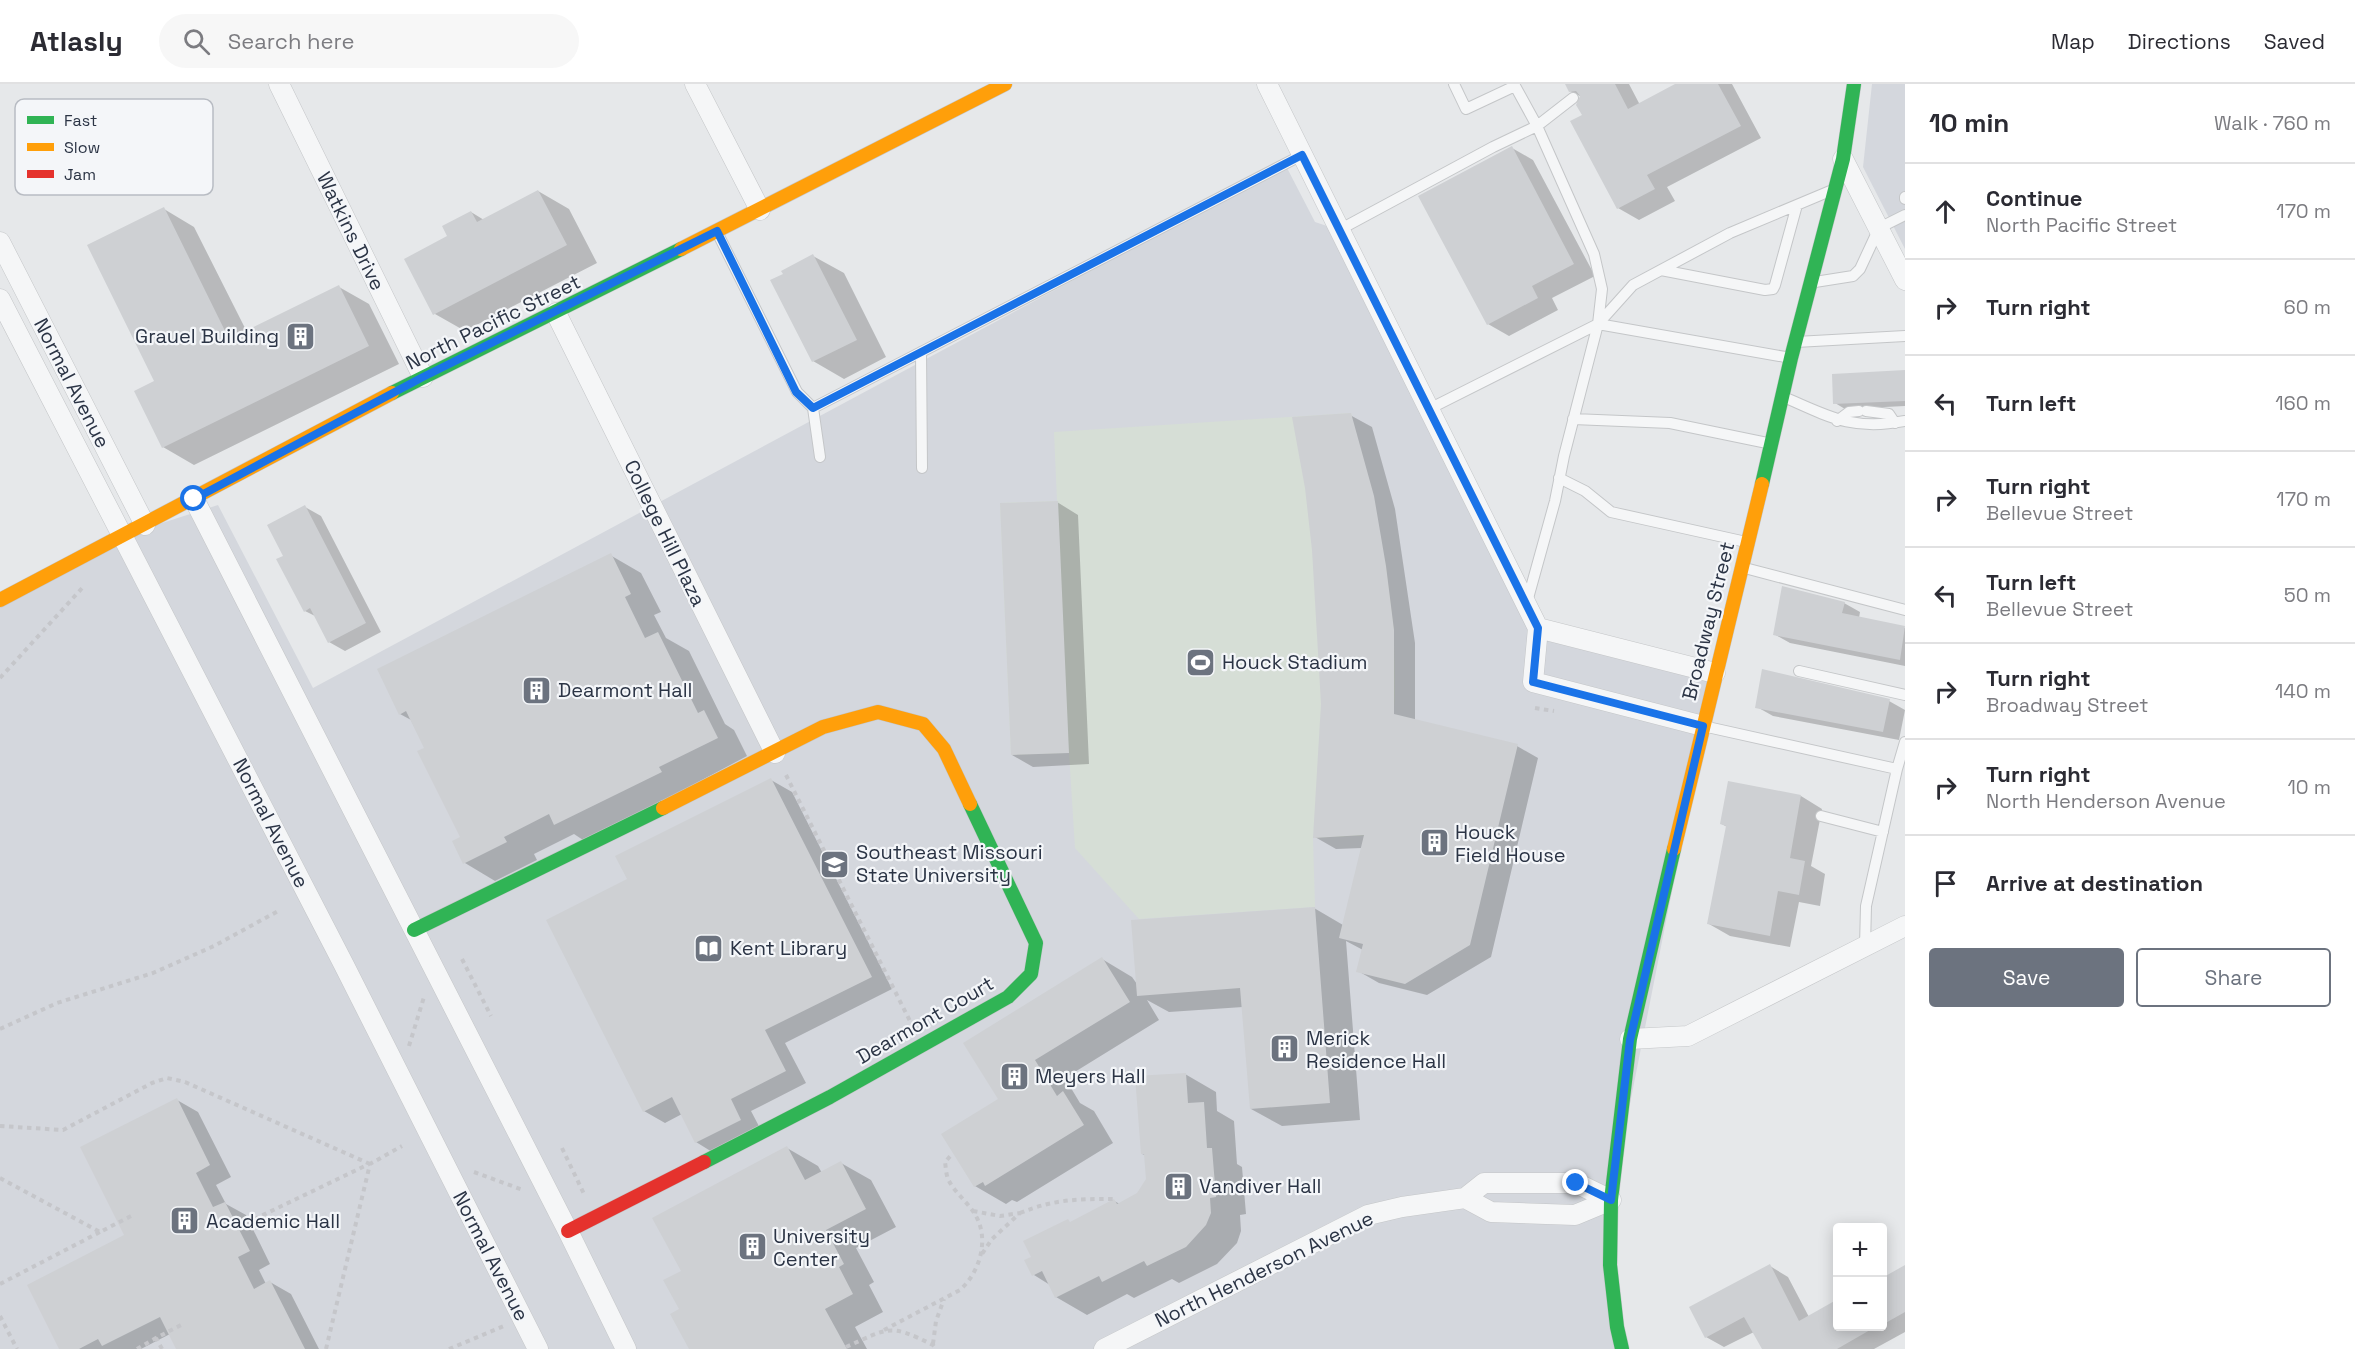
<!DOCTYPE html>
<meta charset="utf-8">
<style>
:root{--surface:#fff;--page:#f7f7f7;--text:#2b2b33;--muted:#7c7c81;--line:#e1e1e2;--accent:#6c737f}
body{margin:0;font-family:"Space Grotesk",sans-serif;background:var(--page);color:var(--text)}
.controls{position:absolute;right:18px;bottom:18px;display:grid;overflow:hidden;border-radius:6px;box-shadow:0 3px 15px #0003}
.controls button{width:54px;height:54px;display:grid;place-items:center;padding:0;border:0;border-bottom:2px solid var(--line);background:var(--surface);color:var(--text);font:30px sans-serif}
.stop{position:absolute;width:18px;height:18px;margin:-14px;border:4px solid #1a73e8;border-radius:50%;background:#fff}
.stop.end{background:#1a73e8;border-color:#fff;box-shadow:0 2px 6px #0008}
.list{margin:0;padding:0;list-style:none}
h2{display:flex;justify-content:space-between;align-items:center;height:78px;margin:0;padding:0 24px;font-size:26px}
h2 small{font-size:20px;font-weight:400;color:var(--muted)}
.list li{display:grid;grid-template-columns:39px 1fr auto;gap:18px;align-items:center;box-sizing:border-box;height:96px;padding:0 24px;border-top:2px solid var(--line)}
.list b{display:block;font-size:22px;white-space:nowrap}
.list p{margin:0;font-size:20px;white-space:nowrap;color:var(--muted)}
.list em{font-size:20px;font-style:normal;color:var(--muted)}
.actions{display:flex;gap:12px;padding:18px 24px}
.actions a{flex:1;padding:14px 0;border:2px solid var(--accent);border-radius:6px;text-align:center;font-size:21px;color:var(--accent)}
.actions .main{background:var(--accent);color:#fff}
.icon{flex:none;width:33px;height:33px;fill:none;stroke:currentColor;stroke-width:2;stroke-linecap:round;stroke-linejoin:round}
.map{position:relative;flex:none;width:1905px;height:1265px;overflow:hidden}
header{display:flex;align-items:center;gap:36px;box-sizing:border-box;height:84px;padding:0 30px;background:var(--surface);border-bottom:2px solid var(--line)}
header strong{font-size:28px}
nav{display:flex;gap:33px;margin-inline-start:auto;font-size:21px}
.search{width:420px;height:54px;background:var(--page);display:flex;align-items:center;gap:15px;box-sizing:border-box;padding:0 21px;border-radius:33px;color:var(--muted);font-size:22px}
main{display:flex}
aside{flex:1;background:var(--surface)}
.map>svg:first-child{display:block}
.built{fill:#d4d7dd}
.green{fill:#d6ded6}
.shadow{fill:#0003}
.building{fill:#ced0d3}
.lines{fill:none;stroke-linecap:round;stroke-linejoin:round}
.lane-casing{stroke:#c4c6c8;stroke-width:12}
.street-casing{stroke:#c4c6c8;stroke-width:21}
.fast-casing{stroke:#c4c6c8;stroke-width:15}
.slow-casing{stroke:#c4c6c8;stroke-width:15}
.jam-casing{stroke:#c4c6c8;stroke-width:15}
.path{stroke:#c5c6ca;stroke-width:4;stroke-dasharray:4.5 4.5;stroke-linecap:butt}
.lane{stroke:#f5f6f7;stroke-width:10}
.street{stroke:#f5f6f7;stroke-width:20}
.fast{stroke:#30b455;stroke-width:14}
.slow{stroke:#ff9f0a;stroke-width:14}
.jam{stroke:#e5322d;stroke-width:14}
.route{stroke:#1a73e8;stroke-width:8}
.labels{text-anchor:middle;dominant-baseline:central;stroke-width:4.5;stroke-linejoin:round;paint-order:stroke}
.street-label{font-size:20px;fill:#2b3445;stroke:#f4f6f9}
.poi-label{font-size:20px;fill:#2b3445;stroke:#f4f6f9;text-anchor:start}
.key{fill:#f4f6f9;stroke:#b8bcc3;stroke-width:1.5}
.key-label{font-size:16px;fill:#2b3445}
</style>
<header>
<strong>Atlasly</strong>
<div class="search"><svg class="icon" aria-label="search" viewBox="0 0 24 24"><circle cx="10" cy="10" r="6"/><path d="M15 15l6 6"/></svg>Search here</div>
<nav><a>Map</a><a>Directions</a><a>Saved</a></nav>
</header>
<main>
<div class="map">
<svg width="1905" height="1265" viewBox="0 0 1905 1265">
<rect width="100%" height="100%" fill="#e6e8ea"/>
<path class="built" d="M1872 0H1905V165L1863 83Z
M1286 82 1315 138 1339 146 1538 544 1715 589 1611 1116 1622 1265H0V519L122 452 218 421 313 604Z"/>
<path class="green" d="M1351 329 1386 482 1394 546 1395 610 1391 678 1375 751 1313 754 1315 823 1139 835 1075 764 1069 669 1011 671 1000 419 1057 417 1054 348Z"/>
<path class="shadow" d="M1567 0H1629L1640 21 1679 0H1732L1761 54 1667 103 1675 117 1639 136 1618 124 1584 32 1582 13 1570 7Z
M1512 64 1533 76 1595 192 1552 214 1558 226 1509 252 1488 240Z
M538 107 569 125 597 179 465 247 435 230 449 153 471 128 484 136Z
M164 125 194 143 247 248 339 203 369 220 399 280 194 381 163 363Z
M813 172 844 189 886 273 844 295 813 277Z
M1905 288V322L1845 325 1835 319Z
M1350 331 1372 343 1395 425 1415 559V637L1517 662 1538 674 1491 873 1427 911 1379 899 1358 887 1363 866 1346 857 1360 1036 1282 1042 1251 1025 1243 923 1169 928 1147 916 1159 936 1065 994 1080 1019 1094 1027 1113 1059 1017 1118 1012 1116 1006 1120 975 1102 1000 1016 1102 875 1132 893 1137 900 1314 824 1343 841 1362 764 1336 765 1315 753Z
M1057 418 1078 431 1089 680 1033 683 1012 671Z
M305 423 321 432 381 548 345 567 329 558 317 533 305 527Z
M610 471 641 489 661 528 654 531 666 554 689 567 725 640 734 646 747 672 586 758 574 750 534 770 537 776 495 797 465 779 454 758 462 754 426 665 411 636 400 630Z
M1844 519 1860 528 1859 534 1905 544V582L1790 559 1774 550Z
M1889 617 1905 626 1899 656 1773 632 1757 623Z
M771 696 792 708 892 905 785 959 806 999 751 1027 762 1048 717 1071 696 1058 682 1030 665 1039 644 1027 629 796Z
M1801 712 1822 725 1811 782 1825 790 1820 822 1799 818 1790 863 1730 852 1709 840 1727 743 1722 740Z
M1185 990 1216 1008 1217 1027 1234 1037 1237 1080 1242 1083 1246 1130 1240 1131 1241 1147 1237 1159 1217 1180 1179 1199 1172 1195 1134 1214 1127 1210 1087 1231 1056 1213 1050 1201 1034 1191 1071 1139 1114 1117 1120 1120 1139 1110 1147 1095 1145 1071 1142 1070Z
M177 1016 198 1028 231 1093 216 1101 226 1120 246 1131 270 1180 259 1186 266 1200 270 1198 291 1210 319 1265H178L170 1250 141 1265H61L126 1151Z
M787 1064 818 1082 822 1089 841 1079 871 1096 896 1143 856 1164 874 1198 869 1201 883 1228 855 1243 867 1265H691L681 1226 683 1188Z
M1770 1182 1788 1193 1809 1233 1838 1242H1882V1195L1905 1186V1248L1874 1265H1763L1754 1248 1724 1263 1706 1253Z"/>
<path class="building" d="M1565 0H1615L1628 25 1675 0H1718L1741 42 1647 91 1655 105 1617 125 1570 37 1582 31 1576 21 1580 12 1576 7 1569 8Z
M1512 62 1574 180 1532 202 1538 214 1487 241 1418 112Z
M538 106 567 161 433 231 404 175 447 152 442 142 471 127 477 138Z
M164 123 229 255 339 201 369 262 162 364 134 307 154 297 87 161Z
M813 170 857 256 812 278 770 196 783 190 781 187Z
M1905 286V317L1833 320 1832 290Z
M1351 329 1374 412 1386 482 1394 546V630L1518 660 1470 861 1405 900 1356 888 1363 860 1339 854 1364 751 1313 754 1321 620 1312 466 1305 404 1292 333Z
M1058 417 1069 669 1011 671 1000 419Z
M305 421 366 539 328 559 310 524 304 528 276 475 283 472 267 441Z
M611 469 631 510 625 513 645 554 658 548 698 629 704 626 718 654 659 683 662 688 554 741 549 730 504 753 507 758 463 780 452 757 460 753 417 667 424 664 406 627 399 631 377 585Z
M1782 502 1845 518 1842 529 1905 542 1900 576 1773 551Z
M1762 585 1890 615 1883 648 1755 624Z
M771 694 872 893 765 946 786 987 731 1015 741 1036 695 1059 672 1013 643 1028 546 836 627 795 615 772Z
M1728 697 1801 711 1790 774 1805 777 1799 811 1778 807 1770 852 1707 840 1726 742 1720 740Z
M1315 823 1330 1019 1250 1025 1240 904 1137 912 1131 836Z
M1102 873 1130 918 1035 976 1057 1012 1063 1007 1084 1041 985 1102 983 1098 974 1103 941 1050 998 1015 963 959Z
M1186 989 1188 1019 1204 1018 1207 1064H1212L1216 1113 1210 1114 1211 1129 1206 1141 1186 1163 1147 1182 1144 1177 1102 1198 1099 1192 1055 1214 1042 1187 1032 1192 1024 1176 1031 1173 1023 1157 1068 1135 1070 1138 1114 1115 1117 1120 1137 1109 1146 1095 1144 1070H1141L1135 992Z
M177 1014 210 1081 196 1089 213 1123 225 1118 250 1167 238 1173 254 1205 270 1196 305 1265H176L160 1233 102 1262 98 1255 79 1265H59L27 1201 124 1151 80 1063Z
M787 1062 805 1096 841 1077 866 1125 826 1146 844 1180 839 1183 853 1210 825 1225 847 1265H689L670 1230 679 1225 663 1196 681 1187 652 1134Z
M1770 1180 1799 1237 1838 1215V1242H1877L1837 1265H1762L1744 1233 1705 1254 1689 1223Z
M1905 1181V1228L1882 1241V1194Z"/>
<g class="lines">
<defs>
<path id="lane" d="M1454 0 1466 25 1515 2
M1514 0 1537 42 1594 170 1602 205 1598 240
M1905 113V115
M1339 146 1493 63 1537 42 1573 14
M717 148 797 308 813 324 1302 71
M1661 186 1765 206 1773 205 1775 201 1797 121
M1815 198 1853 192 1860 185 1879 144 1905 131
M1796 258 1905 252
M921 268 922 384
M1784 313C1829 333 1853 347 1905 337
M813 324 820 373
M1429 325 1598 240 1791 274
M1866 327 1889 330 1895 339
M1573 335 1670 339 1772 360
M1837 337 1849 328 1859 327
M1559 394 1585 407 1611 428 1746 458
M1741 483 1905 526
M1527 518 1555 417 1564 372 1598 240 1633 201 1730 149 1830 107
M1799 587 1905 611
M1703 642 1897 685 1905 658
M1821 732 1883 748
M1865 862 1866 822 1897 685"/>
<path id="street" d="M279 0 423 293
M695 0 760 126
M1267 0 1538 544 1533 598 1703 642
M1843 75 1905 196
M0 158 145 441
M0 215 344 881 538 1265
M556 229 775 669
M194 415 568 1147 626 1265
M1538 544 1715 589
M1630 955 1688 952 1905 842
M1465 1114 1491 1128 1575 1131 1611 1116
M1104 1265 1368 1131 1402 1123 1465 1114 1484 1099H1576L1611 1116"/>
<path id="fast" d="M392 309 681 165
M1762 400 1791 274 1843 75 1854 0
M414 846 663 724
M704 1078 830 1013 1008 913 1031 890 1036 859 970 720
M1622 1265 1617 1243 1610 1181 1611 1116 1630 955 1674 765"/>
<path id="slow" d="M681 165 1005 0
M0 516 392 309
M663 724 823 643 878 628 923 640 944 665 970 720
M1674 765 1762 400"/>
<path id="jam" d="M568 1147 704 1078"/>
</defs>
<use href="#lane" class="lane-casing"/>
<use href="#street" class="street-casing"/>
<use href="#fast" class="fast-casing"/>
<use href="#slow" class="slow-casing"/>
<use href="#jam" class="jam-casing"/>
<path class="path" d="M0 594 84 502
M1535 624 1554 627
M786 691 911 939
M462 875 491 932
M0 945 57 919 153 889 214 862 280 826
M409 962 424 913
M0 1042 63 1046 152 999 167 994 185 998 370 1080
M562 1064 584 1110
M474 1088 523 1106
M0 1094 100 1148 133 1131
M973 1127 1000 1132 1020 1129 992 1155 982 1170
M1020 1129C1055 1115 1077 1115 1114 1115
M238 1143 369 1080
M0 1200 100 1148
M0 1232 17 1265
M884 1246 960 1206C979 1189 989 1158 977 1134 970 1120 956 1110 949 1097 946 1092 946 1084 945 1078L953 1069
M933 1260 936 1237 944 1215
M846 1263C889 1244 889 1239 933 1261L936 1265
M137 1265 156 1254
M162 1265 156 1254 183 1240
M326 1265 370 1080 402 1062
M449 1265 504 1242"/>
<use href="#lane" class="lane"/>
<use href="#street" class="street"/>
<use href="#fast" class="fast"/>
<use href="#slow" class="slow"/>
<use href="#jam" class="jam"/>
</g>
<g class="lines">
<path class="route" d="M194 415 423 293 717 147 796 308 813 324 1302 71 1538 544 1533 598 1703 642 1630 956 1611 1116 1576 1099"/>
</g>
<defs>
<symbol id="building-square" viewBox="-11 -11 22 22"><rect x="-9" y="-9" width="18" height="18" rx="4" fill="#6c737f" stroke="#f4f6f9"/><path d="M-4-6H4V6H1V3H-1V6H-4ZM-2.5-4.3h1.7v1.8h-1.7ZM.8-4.3h1.7v1.8H.8ZM-2.5-1h1.7V.8h-1.7ZM.8-1h1.7V.8H.8Z" fill="#fff"/></symbol>
<symbol id="stadium-square" viewBox="-11 -11 22 22"><rect x="-9" y="-9" width="18" height="18" rx="4" fill="#6c737f" stroke="#f4f6f9"/><path d="M0-5a6.5 5 0 1 0 0 10a6.5 5 0 1 0 0-10ZM-3.5-1.8h7v3.6h-7Z" fill="#fff"/></symbol>
<symbol id="university-square" viewBox="-11 -11 22 22"><rect x="-9" y="-9" width="18" height="18" rx="4" fill="#6c737f" stroke="#f4f6f9"/><path d="M0-5L7-2L0 1L-7-2ZM-4 1L0 2.5L4 1V4Q0 6-4 4Z" fill="#fff"/></symbol>
<symbol id="library-square" viewBox="-11 -11 22 22"><rect x="-9" y="-9" width="18" height="18" rx="4" fill="#6c737f" stroke="#f4f6f9"/><path d="M-6-4Q-3-5.5-.7-3.5V5Q-3 3-6 4ZM6-4Q3-5.5 .7-3.5V5Q3 3 6 4Z" fill="#fff"/></symbol>
</defs>
<g fill-rule="evenodd">
<use href="#building-square" x="284" y="236" width="33" height="33"/>
<use href="#stadium-square" x="1184" y="562" width="33" height="33"/>
<use href="#building-square" x="520" y="590" width="33" height="33"/>
<use href="#building-square" x="1418" y="742" width="33" height="33"/>
<use href="#university-square" x="818" y="764" width="33" height="33"/>
<use href="#library-square" x="692" y="848" width="33" height="33"/>
<use href="#building-square" x="1268" y="948" width="33" height="33"/>
<use href="#building-square" x="998" y="976" width="33" height="33"/>
<use href="#building-square" x="1162" y="1086" width="33" height="33"/>
<use href="#building-square" x="168" y="1120" width="33" height="33"/>
<use href="#building-square" x="736" y="1146" width="33" height="33"/>
</g>
<g class="labels">
<g class="street-label">
<text transform="translate(351 147) rotate(64)">Watkins Drive</text>
<text transform="translate(493 238) rotate(-26)">North Pacific Street</text>
<text transform="translate(72 299) rotate(63)">Normal Avenue</text>
<text transform="translate(665 449) rotate(64)">College Hill Plaza</text>
<text transform="translate(1708 537) rotate(-76)">Broadway Street</text>
<text transform="translate(271 739) rotate(63)">Normal Avenue</text>
<text transform="translate(925 936) rotate(-30)">Dearmont Court</text>
<text transform="translate(491 1172) rotate(63)">Normal Avenue</text>
<text transform="translate(1264 1185) rotate(-26)">North Henderson Avenue</text>
</g>
<g class="poi-label">
<text x="279" y="252" text-anchor="end">Grauel Building</text>
<text x="1222" y="578">Houck Stadium</text>
<text x="558" y="606">Dearmont Hall</text>
<text x="1455" y="748">Houck<tspan x="1455" dy="23">Field House</tspan></text>
<text x="856" y="768">Southeast Missouri<tspan x="856" dy="23">State University</tspan></text>
<text x="730" y="864">Kent Library</text>
<text x="1306" y="954">Merick<tspan x="1306" dy="23">Residence Hall</tspan></text>
<text x="1035" y="992">Meyers Hall</text>
<text x="1199" y="1102">Vandiver Hall</text>
<text x="206" y="1137">Academic Hall</text>
<text x="773" y="1152">University<tspan x="773" dy="23">Center</tspan></text>
</g>
</g>
<rect x="15" y="15" width="198" height="96" rx="9" class="key"/>
<rect x="27" y="32" width="27" height="8" fill="#30b455"/>
<rect x="27" y="59" width="27" height="8" fill="#ff9f0a"/>
<rect x="27" y="86" width="27" height="8" fill="#e5322d"/>
<g class="key-label">
<text x="64" y="42">Fast</text>
<text x="64" y="69">Slow</text>
<text x="64" y="96">Jam</text>
</g>
</svg>
<div class="controls">
<button>+</button>
<button>−</button>
</div>
<div class="stop" style="left:194px;top:415px"></div>
<div class="stop end" style="left:1576px;top:1099px"></div>
</div>
<aside>
<h2>10 min<small>Walk · 760 m</small></h2>
<ul class="list">
<li><svg class="icon" aria-label="ahead" viewBox="0 0 24 24"><path d="M12 20V5M6 11l6-6 6 6"/></svg><div><b>Continue</b><p>North Pacific Street</p></div><em>170 m</em></li>
<li><svg class="icon" aria-label="right" viewBox="0 0 24 24"><path d="M7 20v-9h11M14 6l5 5-5 5"/></svg><div><b>Turn right</b></div><em>60 m</em></li>
<li><svg class="icon" aria-label="left" viewBox="0 0 24 24"><path d="M17 20v-9H6M10 6l-5 5 5 5"/></svg><div><b>Turn left</b></div><em>160 m</em></li>
<li><svg class="icon" aria-label="right" viewBox="0 0 24 24"><path d="M7 20v-9h11M14 6l5 5-5 5"/></svg><div><b>Turn right</b><p>Bellevue Street</p></div><em>170 m</em></li>
<li><svg class="icon" aria-label="left" viewBox="0 0 24 24"><path d="M17 20v-9H6M10 6l-5 5 5 5"/></svg><div><b>Turn left</b><p>Bellevue Street</p></div><em>50 m</em></li>
<li><svg class="icon" aria-label="right" viewBox="0 0 24 24"><path d="M7 20v-9h11M14 6l5 5-5 5"/></svg><div><b>Turn right</b><p>Broadway Street</p></div><em>140 m</em></li>
<li><svg class="icon" aria-label="right" viewBox="0 0 24 24"><path d="M7 20v-9h11M14 6l5 5-5 5"/></svg><div><b>Turn right</b><p>North Henderson Avenue</p></div><em>10 m</em></li>
<li><svg class="icon" aria-label="arrive" viewBox="0 0 24 24"><path d="M6 21V4h12l-3 4 3 4H6"/></svg><div><b>Arrive at destination</b></div></li>
</ul>
<div class="actions"><a class="main">Save</a><a>Share</a></div>
</aside>
</main>
